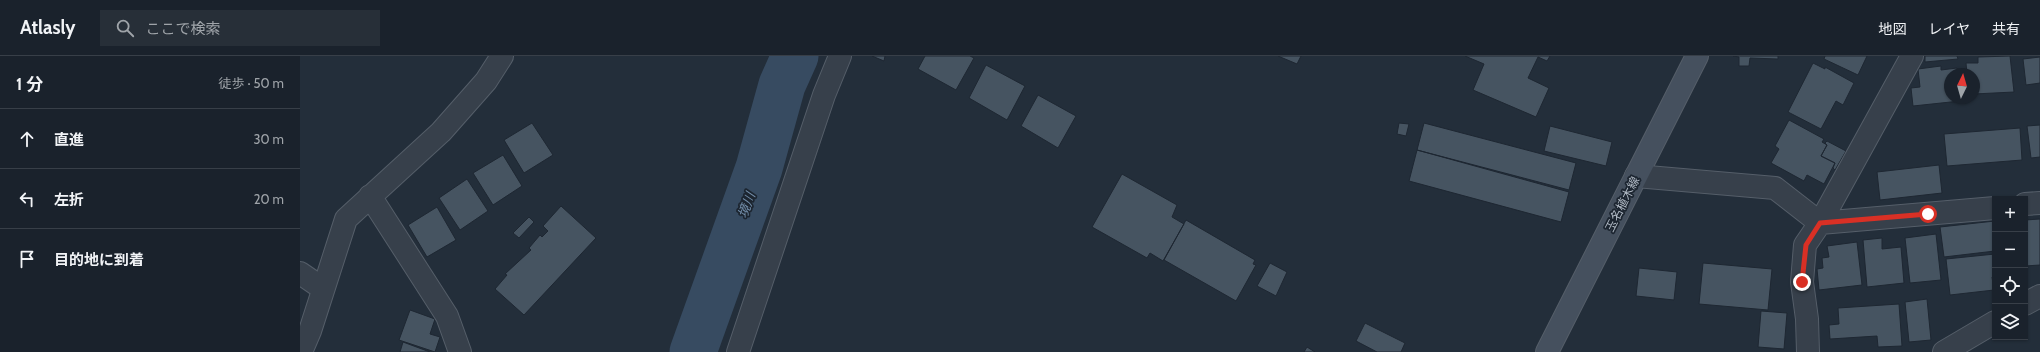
<!DOCTYPE html>
<html lang="ja">
<meta charset="utf-8">
<style>
:root{--surface:#1a222c;--page:#272f38;--text:#f1f3f6;--muted:#9fa4a9;--line:#383f48}
body{margin:0;font-family:Cabin,"Noto Sans JP",sans-serif;background:var(--page);color:var(--text)}
.controls{position:absolute;right:12px;bottom:12px;display:grid;overflow:hidden;border-radius:0px;box-shadow:0 1px 3px #0004}
.controls button{width:36px;height:36px;display:grid;place-items:center;padding:0;border:0;border-bottom:1px solid var(--line);background:var(--surface);color:var(--text);font:20px sans-serif}
.compass{position:absolute;left:1644px;top:12px;width:36px;height:36px;border-radius:50%;background:var(--surface);box-shadow:0 1px 3px #0004;rotate:5deg}
.stop{position:absolute;width:12px;height:12px;margin:-9px;border:3px solid #d93025;border-radius:50%;background:#fff}
.stop.end{background:#d93025;border-color:#fff;box-shadow:0 1px 4px #0008}
.list{margin:0;padding:0;list-style:none}
h2{display:flex;justify-content:space-between;align-items:center;height:52px;margin:0;padding:0 16px;font-size:17px}
h2 small{font-size:13px;font-weight:400;color:var(--muted)}
.list li{display:grid;grid-template-columns:26px 1fr auto;gap:12px;align-items:center;box-sizing:border-box;height:60px;padding:0 16px;border-top:1px solid var(--line)}
.list b{display:block;font-size:15px;white-space:nowrap}
.list em{font-size:13px;font-style:normal;color:var(--muted)}
.icon{flex:none;width:22px;height:22px;fill:none;stroke:currentColor;stroke-width:2;stroke-linecap:round;stroke-linejoin:round}
.map{position:relative;flex:none;width:1740px;height:296px;overflow:hidden}
header{display:flex;align-items:center;gap:24px;box-sizing:border-box;height:56px;padding:0 20px;background:var(--surface);border-bottom:1px solid var(--line)}
header strong{font-size:19px}
nav{display:flex;gap:22px;margin-inline-start:auto;font-size:14px}
.search{width:280px;height:36px;background:var(--page);display:flex;align-items:center;gap:10px;box-sizing:border-box;padding:0 14px;border-radius:0px;color:var(--muted);font-size:15px}
main{display:flex}
aside{flex:1;background:var(--surface)}
.map>svg:first-child{display:block}
.lines{fill:none;stroke-linecap:round;stroke-linejoin:round}
.river{stroke:#374b61;stroke-width:47}
.building{fill:#465461;stroke:#1e2732}
.street-casing{stroke:#555e69;stroke-width:24}
.secondary-casing{stroke:#555e69;stroke-width:24}
.street{stroke:#37404b;stroke-width:22}
.secondary{stroke:#45505e;stroke-width:22}
.route{stroke:#d93025;stroke-width:5}
.labels{text-anchor:middle;dominant-baseline:central;stroke-width:3.5;stroke-linejoin:round;paint-order:stroke}
.street-label{font-size:12px;fill:#b2bbc6;stroke:#1c2530}
.water-label{font-size:13px;font-style:italic;fill:#738eaa;stroke:#1c2530}
</style>
<header>
<strong>Atlasly</strong>
<div class="search"><svg class="icon" aria-label="search" viewBox="0 0 24 24"><circle cx="10" cy="10" r="6"/><path d="M15 15l6 6"/></svg>ここで検索</div>
<nav><a>地図</a><a>レイヤ</a><a>共有</a></nav>
</header>
<main>
<aside>
<h2>1 分<small>徒歩 · 50 m</small></h2>
<ul class="list">
<li><svg class="icon" aria-label="ahead" viewBox="0 0 24 24"><path d="M12 20V5M6 11l6-6 6 6"/></svg><div><b>直進</b></div><em>30 m</em></li>
<li><svg class="icon" aria-label="left" viewBox="0 0 24 24"><path d="M17 20v-9H6M10 6l-5 5 5 5"/></svg><div><b>左折</b></div><em>20 m</em></li>
<li><svg class="icon" aria-label="arrive" viewBox="0 0 24 24"><path d="M6 21V4h12l-3 4 3 4H6"/></svg><div><b>目的地に到着</b></div></li>
</ul>
</aside>
<div class="map">
<svg width="1740" height="296" viewBox="0 0 1740 296">
<rect width="100%" height="100%" fill="#232e3a"/>
<g class="lines">
<path class="river" d="M393 296 459 112 482 29 495 0"/>
</g>
<path class="building" d="M572 0H585L584 5Z
M625 0H670L674 2 656 34 618 13Z
M978 0H1001L997 8Z
M1165 0H1250L1247 5 1238 1 1228 22 1249 32 1236 61 1173 34 1184 8Z
M1433 0H1478V3L1450 2 1449 10H1439V1Z
M1525 0H1567L1558 19 1524 3Z
M1625 0H1657L1658 3 1625 6Z
M1710 0 1714 36 1674 38V18H1667L1666 7H1678V1Z
M1740 1V27L1726 29 1723 3Z
M1513 7 1525 13V11L1554 27 1543 49 1536 45 1521 73 1488 56Z
M686 9 725 30 707 64 669 42Z
M1641 10V14L1657 12V18H1650V42H1660V45L1613 50 1611 32 1620 31 1618 13Z
M738 39 776 60 758 92 721 70Z
M1489 64 1524 83 1522 86 1527 89 1521 100 1535 107 1524 128 1507 119 1504 125 1471 107 1479 93 1475 90Z
M232 67 253 99 224 117 204 84Z
M1099 67 1109 68 1106 80 1097 78Z
M1124 67 1276 107 1269 134 1117 94Z
M1740 69V101L1731 102 1727 70Z
M1250 70 1312 86 1306 110 1244 95Z
M1720 72 1722 104 1647 110 1644 78Z
M1527 85 1546 95 1535 114 1533 112 1535 107 1521 100 1527 89 1525 87Z
M1117 94 1269 136 1261 166 1109 125Z
M203 99 222 130 193 149 173 117Z
M1639 109 1642 137 1580 144 1577 116Z
M822 118 877 149 872 161 884 168 863 205 850 197 847 202 792 171Z
M167 123 188 155 160 174 139 142Z
M261 150 296 182 224 259 195 233 207 219 205 218 231 194 229 192 240 179 242 181 248 175 243 170Z
M137 151 156 184 127 201 108 169Z
M229 161 234 166 219 182 213 177Z
M1740 163V209L1725 210V164Z
M886 164 955 204 953 208 956 209 936 245 864 204Z
M1695 165V195L1644 201 1640 171Z
M1636 178 1641 224 1610 227 1605 182Z
M1582 182V193L1601 191 1604 227 1567 231 1563 184Z
M1557 186 1562 229 1519 234 1517 213 1523 212 1522 202 1529 201 1527 190Z
M1695 198V221H1692L1694 234 1650 239 1646 203Z
M970 207 987 216 976 240 957 230Z
M1403 207 1472 213 1468 254 1399 248Z
M1339 212 1377 216 1374 244 1336 240Z
M1627 243 1631 284 1609 286 1605 246Z
M1599 248 1602 290 1578 291 1577 280 1530 283 1529 269 1539 268 1538 252Z
M110 254 135 263 130 278 140 281 135 296 99 284Z
M1461 255 1487 257 1484 293 1458 291Z
M1065 267 1105 287 1101 296H1077L1056 285Z
M103 286 130 296H100Z
M1007 291 1015 296H1004Z"/>
<g class="lines">
<defs>
<path id="street" d="M1612 0 1520 167 1695 152
M1336 120 1475 132 1520 167 1505 189 1502 226 1507 263 1508 296
M70 140 147 260 160 296
M1725 148 1740 147
M0 217 22 232
M1725 248 1740 240
M1 296 10 275 46 163 141 76 186 25 202 0
M438 296 524 39 540 0
M1644 296 1695 266"/>
<path id="secondary" d="M1247 296 1397 0"/>
</defs>
<use href="#street" class="street-casing"/>
<use href="#secondary" class="secondary-casing"/>
<use href="#street" class="street"/>
<use href="#secondary" class="secondary"/>
</g>
<g class="lines">
<path class="route" d="M1502 226 1506 189 1520 167 1628 158"/>
</g>
<g class="labels">
<g class="street-label">
<text transform="translate(1322 148) rotate(-63)">玉名植木線</text>
</g>
<g class="water-label">
<text transform="translate(446 149) rotate(-70)">境川</text>
</g>
</g>
</svg>
<div class="controls">
<button>+</button>
<button>−</button>
<button><svg class="icon" aria-label="locate" viewBox="0 0 24 24"><circle cx="12" cy="12" r="6"/><path d="M12 2v4M12 18v4M2 12h4M18 12h4"/></svg></button>
<button><svg class="icon" aria-label="layers" viewBox="0 0 24 24"><path d="M12 4l9 5-9 5-9-5zM3 14l9 5 9-5"/></svg></button>
</div>
<svg class="compass" viewBox="-18 -18 36 36"><path d="M0-13l5 13h-10z" fill="#e53935"/><path d="M0 13l5-13h-10z" fill="#9fa4a9"/></svg>
<div class="stop" style="left:1628px;top:158px"></div>
<div class="stop end" style="left:1502px;top:226px"></div>
</div>
</main>
